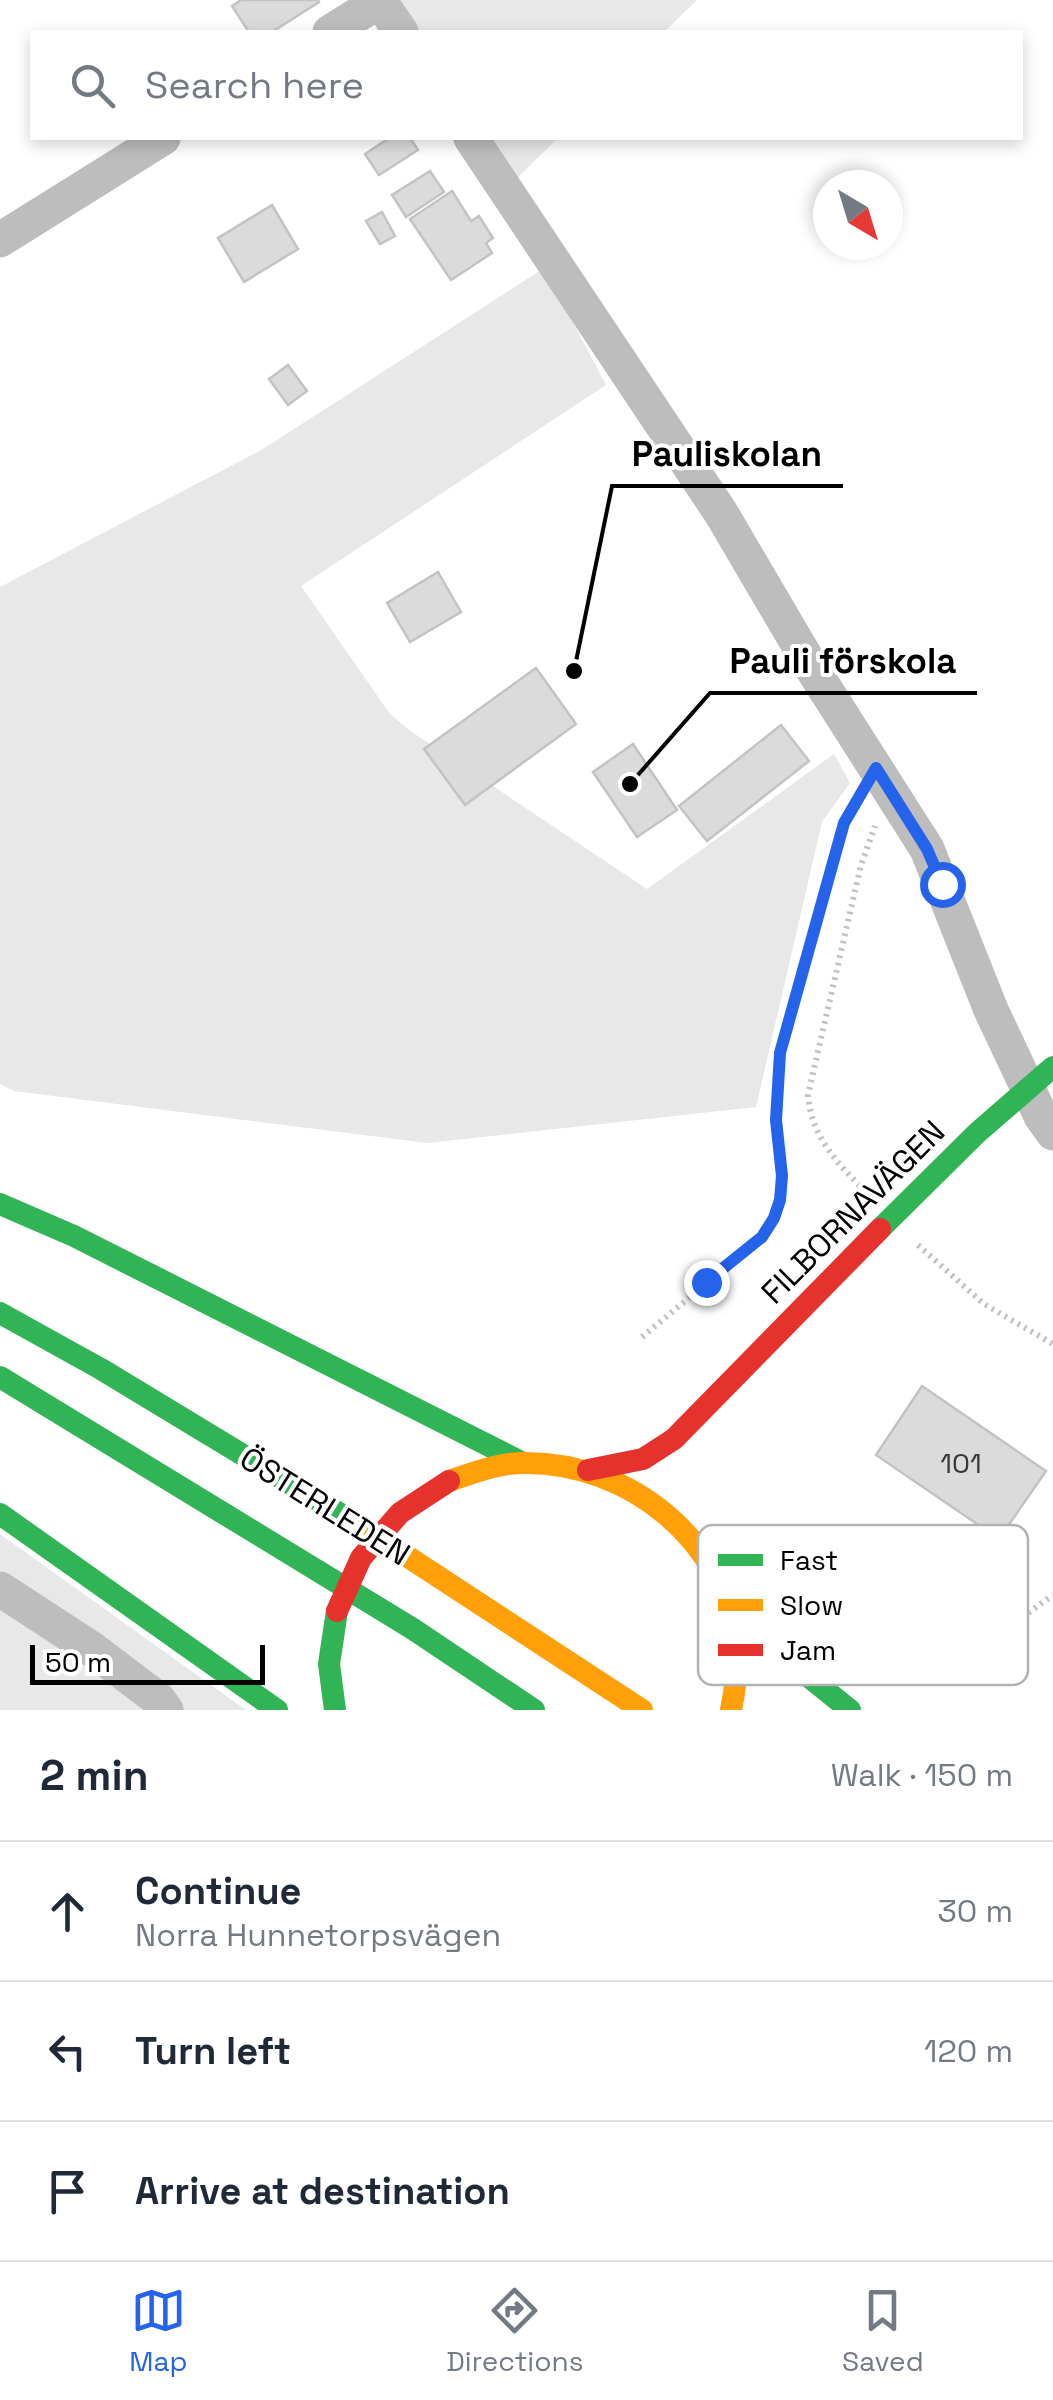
<!DOCTYPE html>
<meta charset="utf-8">
<style>
:root{--surface:#fff;--page:#f2f2f3;--text:#1f2937;--muted:#747a83;--line:#e0e1e3;--accent:#2563eb}
body{margin:0;font-family:"Space Grotesk",sans-serif;background:var(--page);color:var(--text)}
.compass{position:absolute;left:813px;top:170px;width:90px;height:90px;border-radius:50%;background:var(--surface);box-shadow:0 5px 15px #0003;rotate:142deg}
.scale{position:absolute;left:30px;bottom:25px;width:235px;box-sizing:border-box;padding-left:10px;border:5px solid #000;border-top:0;font-size:28px;line-height:35px;white-space:nowrap;color:#000;-webkit-text-stroke:8px #fff;paint-order:stroke}
.stop{position:absolute;width:30px;height:30px;margin:-22px;border:8px solid #2563eb;border-radius:50%;background:#fff}
.stop.end{background:#2563eb;border-color:#fff;box-shadow:0 2px 10px #0008}
.list{margin:0;padding:0;list-style:none}
h2{display:flex;justify-content:space-between;align-items:center;height:130px;margin:0;padding:0 40px;font-size:42px}
h2 small{font-size:32px;font-weight:400;color:var(--muted)}
.list li{display:grid;grid-template-columns:65px 1fr auto;gap:30px;align-items:center;box-sizing:border-box;height:140px;padding:0 40px;border-top:2px solid var(--line)}
.list b{display:block;font-size:38px;white-space:nowrap}
.list p{margin:0;font-size:32px;white-space:nowrap;color:var(--muted)}
.list em{font-size:32px;font-style:normal;color:var(--muted)}
.icon{flex:none;width:55px;height:55px;fill:none;stroke:currentColor;stroke-width:2;stroke-linecap:round;stroke-linejoin:round}
.map{position:relative;flex:none;width:1053px;height:1710px;overflow:hidden}
.search{position:absolute;background:var(--surface);box-shadow:0 5px 15px #0003;left:30px;right:30px;top:30px;height:110px;display:flex;align-items:center;gap:25px;box-sizing:border-box;padding:0 35px;border-radius:0px;color:var(--muted);font-size:38px}
.sheet{height:550px;background:var(--surface)}
nav{display:flex;justify-content:space-around;align-items:center;box-sizing:border-box;height:140px;border-top:2px solid var(--line);background:var(--surface);font-size:28px;color:var(--muted)}
nav a{display:grid;justify-items:center;gap:5px}
nav .on{color:var(--accent)}
.map>svg:first-child{display:block}
.green{fill:#e8e8e8}
.building{fill:#dbdbdb;stroke:#c3c3c3;stroke-width:2.5}
.lines{fill:none;stroke-linecap:round;stroke-linejoin:round}
.path{stroke:#c2c2c2;stroke-width:6;stroke-dasharray:2.5 5;stroke-linecap:butt}
.street{stroke:#bdbdbd;stroke-width:35}
.fast{stroke:#30b455;stroke-width:22}
.slow{stroke:#ff9f0a;stroke-width:22}
.jam{stroke:#e5322d;stroke-width:22}
.jam-bridge{stroke:#e5322d;stroke-width:22}
.route{stroke:#2563eb;stroke-width:12}
.labels{text-anchor:middle;dominant-baseline:central;stroke-width:8;stroke-linejoin:round;paint-order:stroke}
.number-label{font-size:28px;fill:#373737}
.street-label{font-size:32px;fill:#000;stroke:#fff}
.key{fill:#fff;stroke:#b2b2b2;stroke-width:2.5}
.key-label{font-size:28px;fill:#000}
.leader{fill:none;stroke:#000;stroke-width:4}
.callout-dot{fill:#000;stroke:#fff;stroke-width:4}
.callout-label{font-size:35px;text-anchor:middle;font-weight:bold;fill:#000;stroke:#fff;stroke-width:8;stroke-linejoin:round;paint-order:stroke}
</style>
<div class="map">
<svg width="1053" height="1710" viewBox="0 0 1053 1710">
<rect width="100%" height="100%" fill="#fff"/>
<path class="green" d="M398 0H697L664 32H419Z
M485 138H558L513 182Z
M544 268 606 385 301 586 390 714 409 730 647 889 834 754 850 783 822 822 756 1107 427 1143 14 1091 0 1084V587L263 449Z
M0 1534 246 1710H0Z"/>
<path class="building" d="M241 0H318L319 2 272 32H249L232 6Z
M389 138H410L418 150 379 175 365 154Z
M430 171 444 192 406 217 392 195Z
M452 191 471 221 479 216 493 238 486 243 492 253 451 280 410 219Z
M272 205 298 249 244 282 218 238Z
M382 212 395 236 380 244 366 221Z
M288 365 307 391 288 405 269 379Z
M438 572 461 612 410 642 387 603Z
M536 668 576 724 465 805 424 749Z
M781 725 809 761 707 841 679 806Z
M633 744 677 810 637 837 593 772Z
M922 1386 1046 1471 999 1539 876 1455Z"/>
<g class="lines">
<path class="path" d="M865 1191C837 1163 811 1136 808 1095L861 865 875 826
M918 1245 984 1304 1053 1344
M642 1337 762 1237C791 1193 777 1165 776 1117 774 1067 789 1021 802 973 816 923 830 873 844 823L856 798
M1010 1626 1053 1595"/>
<path class="street" d="M379 0 401 32
M330 32 380 1
M471 138 721 513 815 673 927 849 991 1010 1041 1116 1053 1133
M0 240 163 138
M0 1589 92 1649 158 1699 166 1710"/>
<path class="fast" d="M0 1204 74 1236 523 1463
M880 1229 977 1133 1053 1067
M0 1313 101 1369 370 1532
M0 1377 413 1629 534 1710
M0 1514 277 1710
M731 1614 850 1710
M335 1710 329 1664 337 1611"/>
<path class="slow" d="M449 1481C473 1473 498 1463 524 1463 629 1462 728 1541 737 1648 738 1669 735 1690 731 1710
M370 1532 642 1710"/>
<path class="jam" d="M588 1470 643 1459 674 1439 880 1229"/>
<path class="jam-bridge" d="M337 1611 361 1558 400 1513 449 1481"/>
</g>
<g class="lines">
<path class="route" d="M706 1282 762 1237 774 1218 780 1200 782 1176 776 1120 780 1053 844 823 876 768 927 849 942 884"/>
</g>
<g class="labels">
<g class="number-label">
<text x="961" y="1463">101</text>
</g>
<g class="street-label">
<text transform="translate(853 1212) rotate(-45)">FILBORNAVÄGEN</text>
<text transform="translate(325 1506) rotate(32)">ÖSTERLEDEN</text>
</g>
</g>
<rect x="698" y="1525" width="330" height="160" rx="15" class="key"/>
<rect x="718" y="1554" width="45" height="12" fill="#30b455"/>
<rect x="718" y="1599" width="45" height="12" fill="#ff9f0a"/>
<rect x="718" y="1644" width="45" height="12" fill="#e5322d"/>
<g class="key-label">
<text x="780" y="1570">Fast</text>
<text x="780" y="1615">Slow</text>
<text x="780" y="1660">Jam</text>
</g>
<path class="leader" d="M574 671L612 486H843M630 784L710 693H977"/>
<g class="callout-dot">
<circle cx="574" cy="671" r="10"/>
<circle cx="630" cy="784" r="10"/>
</g>
<g class="callout-label">
<text x="727" y="466">Pauliskolan</text>
<text x="843" y="673">Pauli förskola</text>
</g>
</svg>
<svg class="compass" viewBox="-18 -18 36 36"><path d="M0-13l5 13h-10z" fill="#e53935"/><path d="M0 13l5-13h-10z" fill="#747a83"/></svg>
<div class="scale">50 m</div>
<div class="stop" style="left:942px;top:884px"></div>
<div class="stop end" style="left:706px;top:1282px"></div>
<div class="search"><svg class="icon" aria-label="search" viewBox="0 0 24 24"><circle cx="10" cy="10" r="6"/><path d="M15 15l6 6"/></svg>Search here</div>
</div>
<section class="sheet">
<h2>2 min<small>Walk · 150 m</small></h2>
<ul class="list">
<li><svg class="icon" aria-label="ahead" viewBox="0 0 24 24"><path d="M12 20V5M6 11l6-6 6 6"/></svg><div><b>Continue</b><p>Norra Hunnetorpsvägen</p></div><em>30 m</em></li>
<li><svg class="icon" aria-label="left" viewBox="0 0 24 24"><path d="M17 20v-9H6M10 6l-5 5 5 5"/></svg><div><b>Turn left</b></div><em>120 m</em></li>
<li><svg class="icon" aria-label="arrive" viewBox="0 0 24 24"><path d="M6 21V4h12l-3 4 3 4H6"/></svg><div><b>Arrive at destination</b></div></li>
</ul>
</section>
<nav>
<a class="on"><svg class="icon" aria-label="map" viewBox="0 0 24 24"><path d="M3 6l6-2 6 2 6-2v14l-6 2-6-2-6 2zM9 4v14M15 6v14"/></svg>Map</a>
<a><svg class="icon" aria-label="directions" viewBox="0 0 24 24"><path d="M12 3l9 9-9 9-9-9zM9 14v-3h6M13 9l2 2-2 2"/></svg>Directions</a>
<a><svg class="icon" aria-label="saved" viewBox="0 0 24 24"><path d="M7 4h10v16l-5-4-5 4z"/></svg>Saved</a>
</nav>
